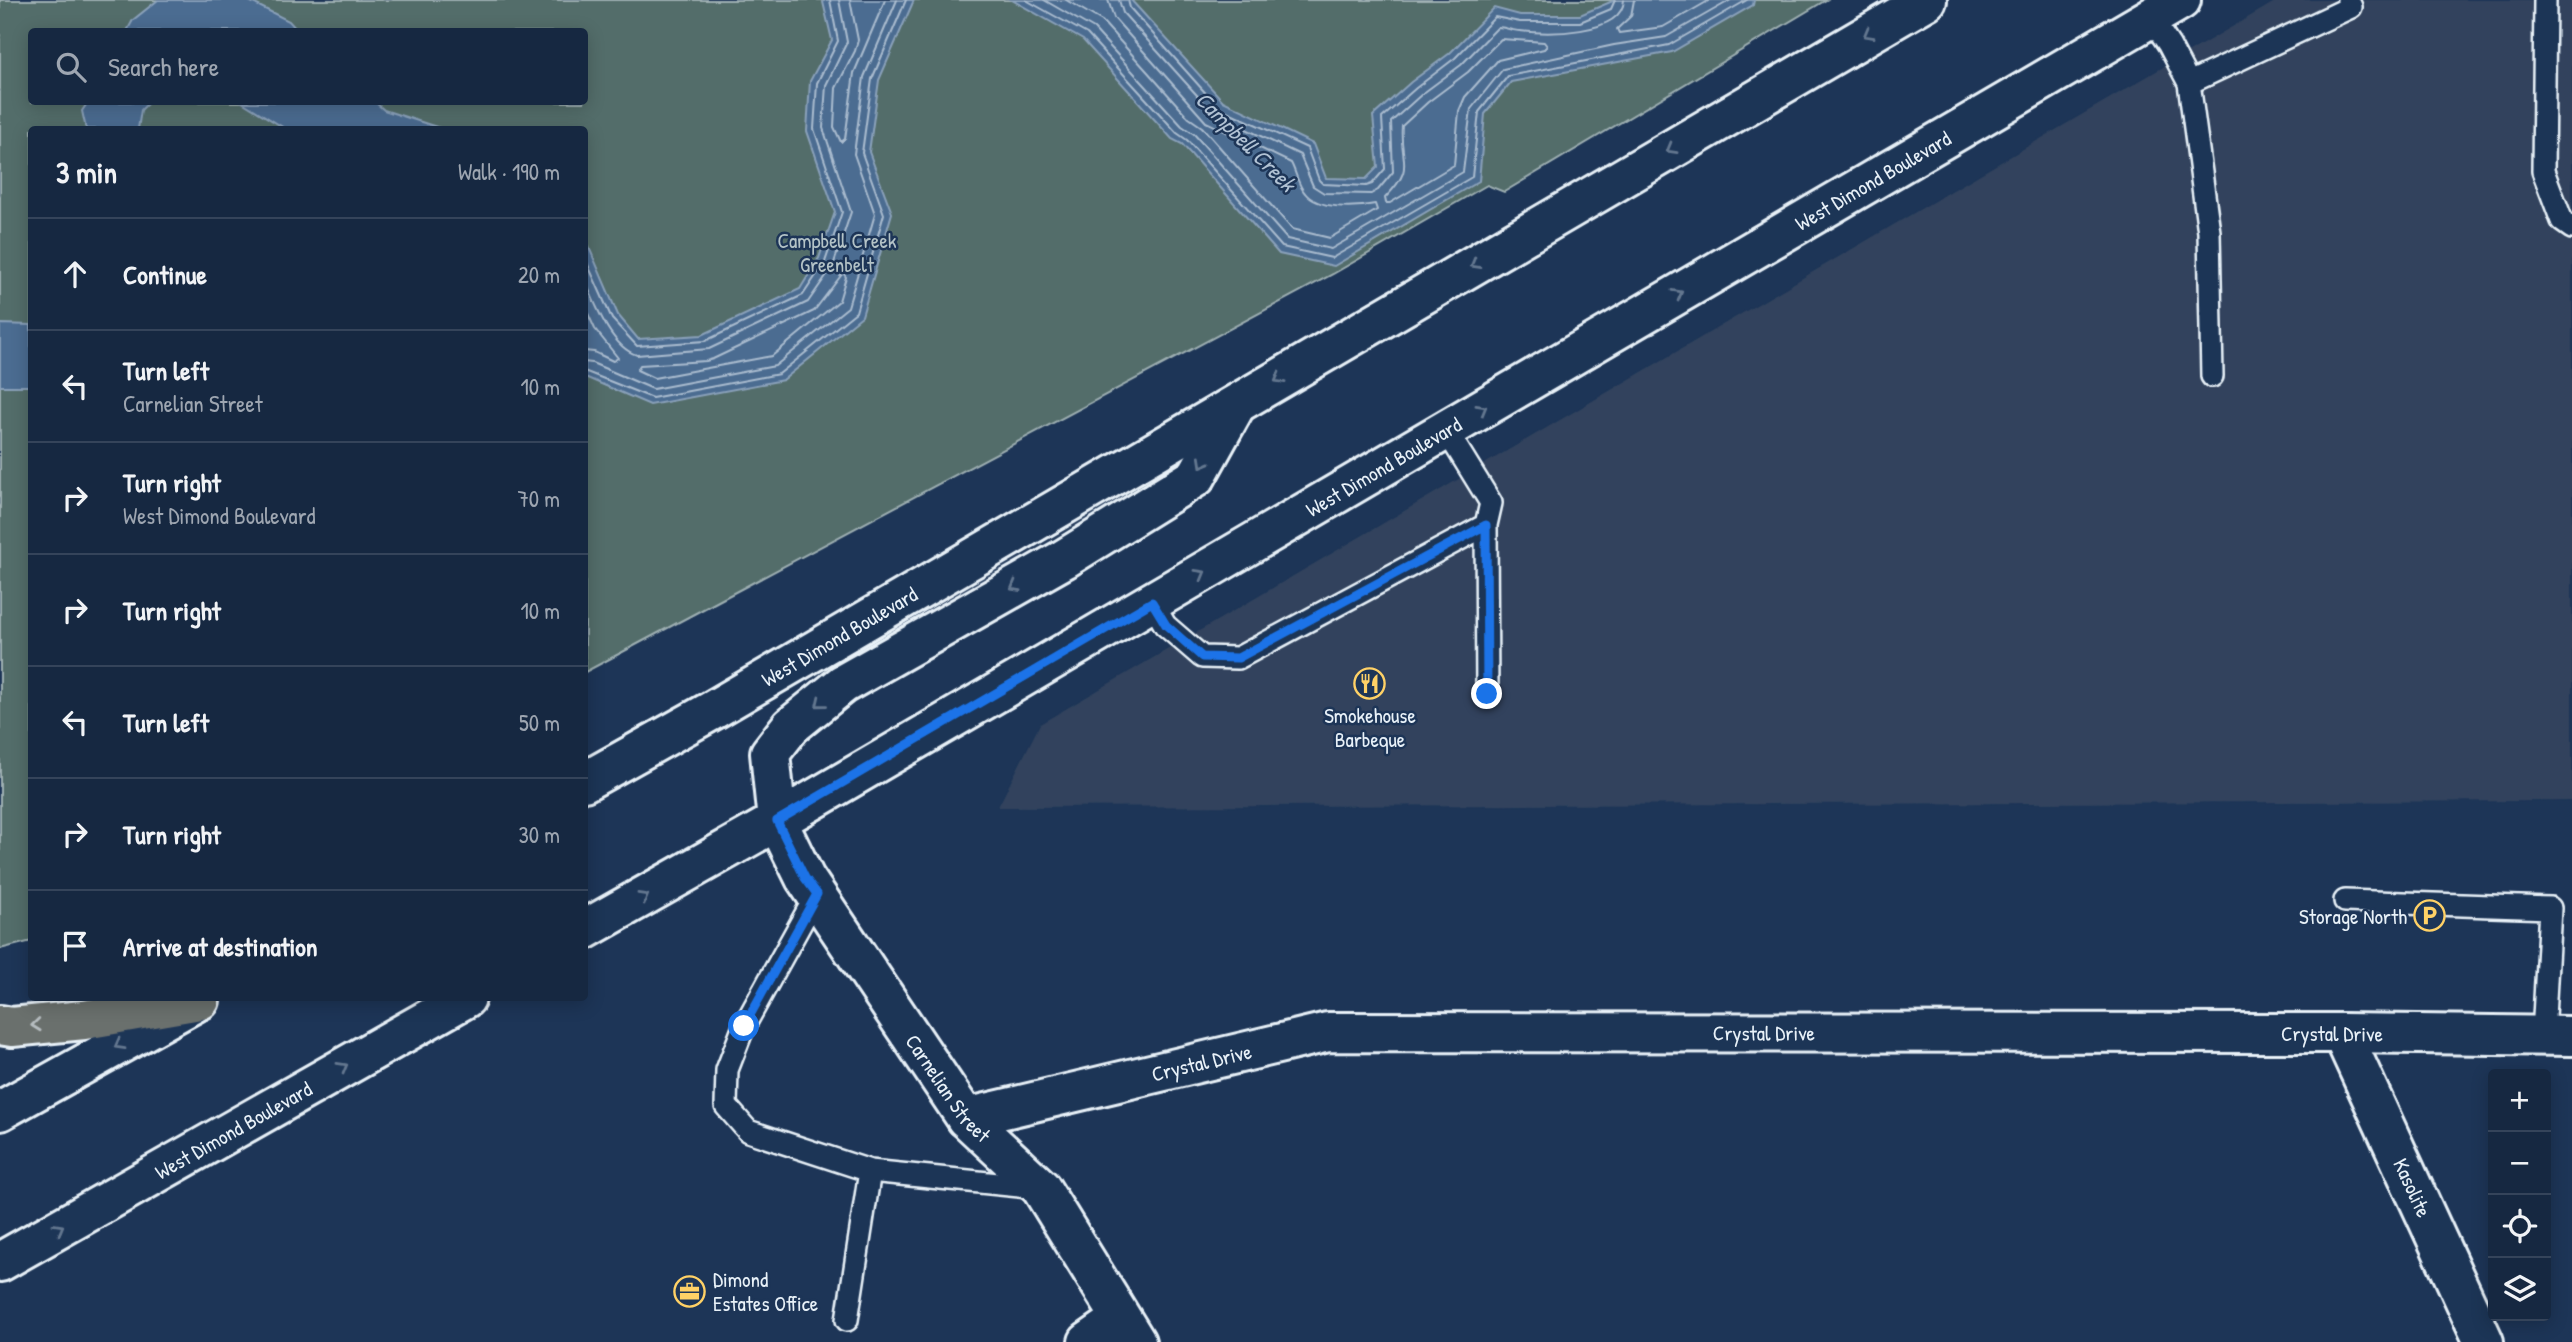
<!DOCTYPE html>
<meta charset="utf-8">
<style>
:root{--surface:#162841;--page:#23344c;--text:#f1f3f6;--muted:#9ea6b1;--line:#35445a}
body{margin:0;font-family:"Patrick Hand",sans-serif;background:var(--page);color:var(--text)}
.controls{position:absolute;right:21px;bottom:21px;display:grid;overflow:hidden;border-radius:7px;box-shadow:0 4px 18px #0003}
.controls button{width:63px;height:63px;display:grid;place-items:center;padding:0;border:0;border-bottom:2px solid var(--line);background:var(--surface);color:var(--text);font:35px sans-serif}
.stop{position:absolute;width:21px;height:21px;margin:-16px;border:5px solid #1a73e8;border-radius:50%;background:#fff}
.stop.end{background:#1a73e8;border-color:#fff;box-shadow:0 2px 7px #0008}
.list{margin:0;padding:0;list-style:none}
h2{display:flex;justify-content:space-between;align-items:center;height:91px;margin:0;padding:0 28px;font-size:30px}
h2 small{font-size:23px;font-weight:400;color:var(--muted)}
.list li{display:grid;grid-template-columns:46px 1fr auto;gap:21px;align-items:center;box-sizing:border-box;height:112px;padding:0 28px;border-top:2px solid var(--line)}
.list b{display:block;font-size:26px;white-space:nowrap}
.list p{margin:0;font-size:23px;white-space:nowrap;color:var(--muted)}
.list em{font-size:23px;font-style:normal;color:var(--muted)}
.icon{flex:none;width:38px;height:38px;fill:none;stroke:currentColor;stroke-width:2;stroke-linecap:round;stroke-linejoin:round}
.map{position:relative;flex:none;width:2572px;height:1342px;overflow:hidden}
.search{position:absolute;background:var(--surface);box-shadow:0 4px 18px #0003;left:28px;top:28px;width:560px;height:77px;display:flex;align-items:center;gap:18px;box-sizing:border-box;padding:0 24px;border-radius:7px;color:var(--muted);font-size:26px}
.panel{position:absolute;background:var(--surface);box-shadow:0 4px 18px #0003;left:28px;top:126px;width:560px;height:875px;border-radius:7px}
.map>svg:first-child{display:block}
.built{fill:#31435d}
.green{fill:#536d6b;stroke:#9eafb2;stroke-width:2;fill-rule:evenodd}
.water{fill:#4c6c91;stroke:#8aa1ba;stroke-width:2}
.lines{fill:none;stroke-linecap:round;stroke-linejoin:round}
.shore{stroke:#aabccf;stroke-width:2}
.service-casing{stroke:#e8f1f8;stroke-width:26}
.minor-casing{stroke:#e8f1f8;stroke-width:44}
.secondary-casing{stroke:#e8f1f8;stroke-width:44}
.motorway-casing{stroke:#e8f1f8;stroke-width:44}
.service{stroke:#1d3557;stroke-width:21}
.minor{stroke:#1d3557;stroke-width:38}
.secondary{stroke:#1d3557;stroke-width:38}
.motorway{stroke:#6b706d;stroke-width:38}
.oneway{stroke:#64778f}
.oneway2{stroke:#b6bdc0}
.route{stroke:#1a73e8;stroke-width:9}
.labels{text-anchor:middle;dominant-baseline:central;stroke-width:5;stroke-linejoin:round;paint-order:stroke}
.street-label{font-size:21px;fill:#e8f1f8;stroke:#1d3557}
.park-label{font-size:21px;fill:#b4c3c7;stroke:#1d3557}
.poi-label{font-size:21px;fill:#e8f1f8;stroke:#1d3557}
.water-label{font-size:23px;font-style:italic;fill:#b1c2d4;stroke:#1d3557}
</style>
<div class="map">
<svg width="2572" height="1342" viewBox="0 0 2572 1342">
<rect width="100%" height="100%" fill="#1d3557"/>
<filter id="ink" filterUnits="userSpaceOnUse"><feTurbulence type="fractalNoise" baseFrequency=".0143" numOctaves="2"/><feDisplacementMap in="SourceGraphic" scale="14" xChannelSelector="R" yChannelSelector="G"/><feConvolveMatrix kernelMatrix="1 2 1 2 8 2 1 2 1" color-interpolation-filters="sRGB"/></filter>
<g filter="url(#ink)">
<path class="built" d="M2278 0H2572V801L998 807 1040 724Z"/>
<path class="green" d="M0 0H1826L1504 192 1487 185 1333 274 585 672 584 130H32V941L0 949ZM32 32H584V102H32Z"/>
<path class="water" d="M158 0H247L289 21 298 31H127L133 20Z
M825 0H914L879 80 869 152 892 213 862 316 783 380 650 405 585 377V238L618 315 638 339 702 335 800 289 819 258 835 212 807 131 810 81 832 40 823 2Z
M1012 0H1131L1223 101 1313 144 1326 178 1366 179 1378 167 1373 116 1411 82 1450 53 1494 8 1520 15H1580L1615 0H1754L1753 5 1672 52 1511 82 1485 114 1479 181 1334 266 1279 254 1182 144 1172 139 1083 40Z
M88 102H149L141 110 138 129H86L82 111Z
M242 102H375L384 110 443 129H286Z
M0 324 31 325V386H0Z"/>
<g class="lines">
<path class="shore" d="M850 0 858 40 855 51 836 88 834 127 841 142 845 139 854 73 885 0
M1026 0 1087 34 1177 133 1187 140 1282 247 1332 258 1472 177 1479 112 1508 76 1669 45 1747 0
M1044 0 1094 29 1182 126 1194 134 1287 239 1331 249 1463 172 1471 109 1503 69 1614 45 1666 37 1731 0
M1066 0 1102 21 1189 118 1202 127 1292 229 1330 238 1377 210 1375 204C1356 208 1318 210 1305 193 1298 185 1296 172 1291 163L1206 122 1114 18 1108 0
M1119 0 1123 13 1213 113 1300 155 1313 186 1324 193 1371 194 1378 190 1393 172 1391 122 1422 94 1461 65 1498 27C1505 27 1512 31 1520 31 1545 34 1622 36 1624 0
M1128 0 1130 8 1218 107 1307 148 1319 180 1323 184 1366 186 1372 184 1385 169 1382 118 1416 88 1455 58 1495 17 1520 22H1580L1611 9 1615 0
M1634 0 1631 16 1617 29 1619 33 1663 27 1710 0
M1501 39 1544 42 1547 46 1544 49 1498 60 1465 97 1459 111 1454 165 1390 203H1386L1385 198C1417 165 1399 164 1402 126L1428 102 1468 72Z
M584 256 612 319 637 346 705 341 803 295 825 262 842 212 814 129 817 83 838 41 830 0
M843 273 846 277 839 301 772 356 654 378 637 370 640 365 706 361 713 359 814 311Z
M584 278C594 301 610 347 637 355L709 349 808 302 833 266 851 212 823 128 826 85 847 42 839 0
M584 305 595 329 618 358 613 361 594 352 584 351
M584 362 592 363 653 389 775 366 848 307 875 214 854 154 864 77 897 0
M584 371 652 398 779 374 856 312 884 214 862 153 872 79 906 0"/>
<defs>
<path id="service" d="M2545 0 2543 171 2562 221 2572 228
M2151 18 2169 45 2189 83 2209 232 2212 376
M2189 83 2351 7 2348 0
M1486 525 1487 694
M1152 602 1165 625 1202 657 1238 658 1486 525 1491 503 1446 430
M817 894 744 1026 727 1070 726 1106 748 1131 870 1171 1038 1188
M2345 901 2550 908 2543 1036
M847 1320 870 1171"/>
<g id="minor">
<path id="s1" d="M777 821 805 878 966 1118 1041 1188 1136 1342"/>
<path id="s2" d="M2342 1033 2484 1342"/>
<path id="s3" d="M966 1118 1328 1032 2342 1033 2572 1036"/>
<path d="M1088 1342 1121 1319"/>
</g>
<g id="secondary">
<path id="s4" d="M584 782 713 710 1927 0"/>
<path d="M777 821 770 753 791 726 843 684 1064 559 1196 477 1236 405"/>
<path id="s5" d="M584 930 777 821 2181 0"/>
<path d="M0 1111 194 1003"/>
<path id="s6" d="M0 1262 466 998"/>
</g>
<path id="motorway" d="M0 1025 12 1027 84 1020 200 1000"/>
</defs>
<use href="#service" class="service-casing"/>
<use href="#minor" class="minor-casing"/>
<use href="#secondary" class="secondary-casing"/>
<use href="#motorway" class="motorway-casing"/>
<use href="#service" class="service"/>
<use href="#minor" class="minor"/>
<use href="#secondary" class="secondary"/>
<use href="#motorway" class="motorway"/>
</g>
<defs><path id="oneway-chevron" d="M-2-3.5L2.5 0L-2 3.5" fill="none" stroke-width="1.6" stroke-linecap="round" stroke-linejoin="round" transform="scale(1.75)"/></defs>
<g class="oneway">
<use href="#oneway-chevron" transform="translate(1868 34) rotate(150)"/>
<use href="#oneway-chevron" transform="translate(1671 149) rotate(150)"/>
<use href="#oneway-chevron" transform="translate(1475 264) rotate(150)"/>
<use href="#oneway-chevron" transform="translate(1678 294) rotate(-30)"/>
<use href="#oneway-chevron" transform="translate(1279 379) rotate(150)"/>
<use href="#oneway-chevron" transform="translate(1482 409) rotate(-30)"/>
<use href="#oneway-chevron" transform="translate(1203 463) rotate(119)"/>
<use href="#oneway-chevron" transform="translate(1201 574) rotate(-30)"/>
<use href="#oneway-chevron" transform="translate(1015 587) rotate(150)"/>
<use href="#oneway-chevron" transform="translate(820 703) rotate(141)"/>
<use href="#oneway-chevron" transform="translate(644 897) rotate(-30)"/>
<use href="#oneway-chevron" transform="translate(119 1045) rotate(151)"/>
<use href="#oneway-chevron" transform="translate(343 1067) rotate(-30)"/>
<use href="#oneway-chevron" transform="translate(59 1228) rotate(-30)"/>
</g>
<use class="oneway2" href="#oneway-chevron" transform="translate(36 1025) rotate(174)"/>
</g>
<g class="lines" filter="url(#ink)">
<path class="route" d="M744 1026 817 894 805 878 777 821 1152 602 1166 625 1202 657 1238 658 1486 525 1487 694"/>
</g>
<defs>
<symbol id="restaurant-ring" viewBox="-11 -11 22 22"><circle r="9.5" fill="#1d3557" stroke="#ffd166" stroke-width="1.5"/><path d="M-5-6h1v4h1v-4h1v4h1v-4h1v5L-1.5 .5V6h-2V.5L-5-1ZM5-6V6H3V1.5H1.5Q1.5-4 5-6Z" fill="#ffd166"/></symbol>
<symbol id="parking-ring" viewBox="-11 -11 22 22"><circle r="9.5" fill="#1d3557" stroke="#ffd166" stroke-width="1.5"/><path d="M-3.5-5.5H1a3.5 3.5 0 0 1 0 7H-1V5.5H-3.5ZM-1-3.4V-.6H.8a1.4 1.4 0 0 0 0-2.8Z" fill="#ffd166"/></symbol>
<symbol id="office-ring" viewBox="-11 -11 22 22"><circle r="9.5" fill="#1d3557" stroke="#ffd166" stroke-width="1.5"/><path d="M-6-3h4V-5.5h4V-3h4V5H-6ZM-1-4.5V-3h2v-1.5ZM-6 0V1H6V0Z" fill="#ffd166"/></symbol>
</defs>
<g fill-rule="evenodd">
<use href="#restaurant-ring" x="1352" y="666" width="35" height="35"/>
<use href="#parking-ring" x="2412" y="898" width="35" height="35"/>
<use href="#office-ring" x="672" y="1274" width="35" height="35"/>
</g>
<g class="labels">
<g class="street-label">
<text stroke="none"><textPath href="#s5" startOffset="1491">West Dimond Boulevard</textPath></text>
<text stroke="none"><textPath href="#s5" startOffset="924">West Dimond Boulevard</textPath></text>
<text stroke="none"><textPath href="#s4" startOffset="294">West Dimond Boulevard</textPath></text>
<text stroke="none"><textPath href="#s3" startOffset="808">Crystal Drive</textPath></text>
<text stroke="none"><textPath href="#s3" startOffset="1376">Crystal Drive</textPath></text>
<text stroke="none"><textPath href="#s3" startOffset="242">Crystal Drive</textPath></text>
<text stroke="none"><textPath href="#s1" startOffset="318">Carnelian Street</textPath></text>
<text stroke="none"><textPath href="#s6" startOffset="268">West Dimond Boulevard</textPath></text>
<text stroke="none"><textPath href="#s2" startOffset="170">Kasolite</textPath></text>
</g>
<g class="park-label">
<text x="837" y="240">Campbell Creek<tspan x="837" dy="24">Greenbelt</tspan></text>
</g>
<g class="poi-label">
<text x="1370" y="715">Smokehouse<tspan x="1370" dy="24">Barbeque</tspan></text>
<text x="2407" y="916" text-anchor="end">Storage North</text>
<text x="713" y="1279" text-anchor="start">Dimond<tspan x="713" dy="24">Estates Office</tspan></text>
</g>
<g class="water-label">
<text transform="translate(1246 141) rotate(45)">Campbell Creek</text>
</g>
</g>
</svg>
<div class="controls">
<button>+</button>
<button>−</button>
<button><svg class="icon" aria-label="locate" viewBox="0 0 24 24"><circle cx="12" cy="12" r="6"/><path d="M12 2v4M12 18v4M2 12h4M18 12h4"/></svg></button>
<button><svg class="icon" aria-label="layers" viewBox="0 0 24 24"><path d="M12 4l9 5-9 5-9-5zM3 14l9 5 9-5"/></svg></button>
</div>
<div class="stop" style="left:744px;top:1026px"></div>
<div class="stop end" style="left:1487px;top:694px"></div>
<div class="search"><svg class="icon" aria-label="search" viewBox="0 0 24 24"><circle cx="10" cy="10" r="6"/><path d="M15 15l6 6"/></svg>Search here</div>
<section class="panel">
<h2>3 min<small>Walk · 190 m</small></h2>
<ul class="list">
<li><svg class="icon" aria-label="ahead" viewBox="0 0 24 24"><path d="M12 20V5M6 11l6-6 6 6"/></svg><div><b>Continue</b></div><em>20 m</em></li>
<li><svg class="icon" aria-label="left" viewBox="0 0 24 24"><path d="M17 20v-9H6M10 6l-5 5 5 5"/></svg><div><b>Turn left</b><p>Carnelian Street</p></div><em>10 m</em></li>
<li><svg class="icon" aria-label="right" viewBox="0 0 24 24"><path d="M7 20v-9h11M14 6l5 5-5 5"/></svg><div><b>Turn right</b><p>West Dimond Boulevard</p></div><em>70 m</em></li>
<li><svg class="icon" aria-label="right" viewBox="0 0 24 24"><path d="M7 20v-9h11M14 6l5 5-5 5"/></svg><div><b>Turn right</b></div><em>10 m</em></li>
<li><svg class="icon" aria-label="left" viewBox="0 0 24 24"><path d="M17 20v-9H6M10 6l-5 5 5 5"/></svg><div><b>Turn left</b></div><em>50 m</em></li>
<li><svg class="icon" aria-label="right" viewBox="0 0 24 24"><path d="M7 20v-9h11M14 6l5 5-5 5"/></svg><div><b>Turn right</b></div><em>30 m</em></li>
<li><svg class="icon" aria-label="arrive" viewBox="0 0 24 24"><path d="M6 21V4h12l-3 4 3 4H6"/></svg><div><b>Arrive at destination</b></div></li>
</ul>
</section>
</div>
